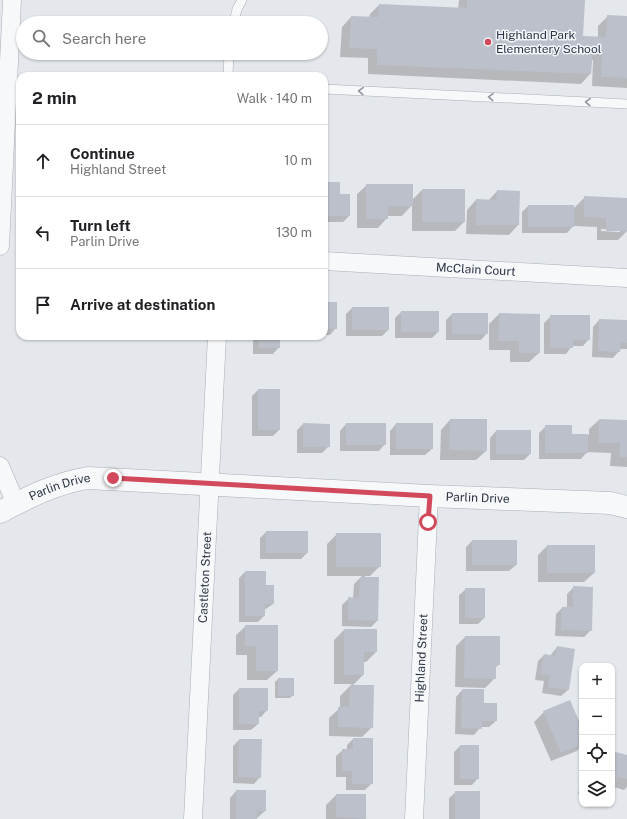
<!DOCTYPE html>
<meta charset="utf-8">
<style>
:root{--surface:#fff;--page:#f2f2f2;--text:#202124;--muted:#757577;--line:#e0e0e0}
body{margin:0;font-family:"Public Sans",sans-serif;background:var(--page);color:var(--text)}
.controls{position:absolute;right:12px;bottom:12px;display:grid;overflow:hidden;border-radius:8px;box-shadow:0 1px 3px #0004}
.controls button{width:36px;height:36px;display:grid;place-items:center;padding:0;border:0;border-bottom:1px solid var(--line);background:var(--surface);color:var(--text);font:20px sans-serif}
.stop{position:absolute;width:12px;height:12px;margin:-9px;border:3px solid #d1495b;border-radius:50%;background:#fff}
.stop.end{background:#d1495b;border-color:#fff;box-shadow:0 1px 4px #0008}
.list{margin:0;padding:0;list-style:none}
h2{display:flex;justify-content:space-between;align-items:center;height:52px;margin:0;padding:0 16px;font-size:17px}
h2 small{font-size:13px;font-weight:400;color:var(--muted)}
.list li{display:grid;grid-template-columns:26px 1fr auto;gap:12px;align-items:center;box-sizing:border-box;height:72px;padding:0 16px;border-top:1px solid var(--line)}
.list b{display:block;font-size:15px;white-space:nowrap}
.list p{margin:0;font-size:13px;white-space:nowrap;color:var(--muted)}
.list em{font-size:13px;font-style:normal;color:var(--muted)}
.icon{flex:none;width:22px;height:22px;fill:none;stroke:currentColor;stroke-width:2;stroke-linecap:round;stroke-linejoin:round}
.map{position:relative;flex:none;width:627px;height:819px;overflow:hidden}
.search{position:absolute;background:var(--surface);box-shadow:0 1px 3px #0004;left:16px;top:16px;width:312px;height:44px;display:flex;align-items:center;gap:10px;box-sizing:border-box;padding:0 14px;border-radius:22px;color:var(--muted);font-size:15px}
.panel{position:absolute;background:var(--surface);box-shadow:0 1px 3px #0004;left:16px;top:72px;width:312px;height:268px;border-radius:12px}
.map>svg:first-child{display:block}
.shadow{fill:#0003;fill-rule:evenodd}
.building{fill:#bbc0ca}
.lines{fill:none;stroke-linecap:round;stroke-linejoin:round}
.service-casing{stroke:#a9aeb7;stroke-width:10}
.minor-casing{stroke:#a9aeb7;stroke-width:19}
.tertiary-casing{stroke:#a9aeb7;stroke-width:23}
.service{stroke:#f7f8fa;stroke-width:9}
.minor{stroke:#f7f8fa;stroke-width:18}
.tertiary{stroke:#f7f8fa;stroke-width:22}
.oneway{stroke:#9196a0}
.route{stroke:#d1495b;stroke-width:5}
.poi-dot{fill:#d1495b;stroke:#f4f6f9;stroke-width:1.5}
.labels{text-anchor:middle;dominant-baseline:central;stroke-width:3;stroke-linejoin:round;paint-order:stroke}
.poi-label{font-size:12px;fill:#2b3445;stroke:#f4f6f9;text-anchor:start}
.street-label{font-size:12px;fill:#2b3445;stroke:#f4f6f9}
</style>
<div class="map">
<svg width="627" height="819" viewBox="0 0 627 819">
<rect width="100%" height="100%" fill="#e4e7ec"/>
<path class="shadow" d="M459 0H584L582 37 598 38V26L608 16 627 17V88L592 86 593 60H591L590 74 581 84 368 74V58L340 57 342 27 351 17 369 18 370 14 379 5 458 9Z
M324 183 339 195 349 216 343 222H324Z
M367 185 412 200 422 190 464 222 455 231H412V205L402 216H387V218L378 228H357V194Z
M497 191 519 192 518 225 509 235 466 234 467 210 476 200 488 201Z
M585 197 627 199V231L618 240H597V227L574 226V225L567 233H522V212L528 206 573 209ZM601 229 620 230V232L601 231Z
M324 303 336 328 330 335H324Z
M352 308 388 330 382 336H346V314Z
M401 312H438V332L432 338H395V318Z
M452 314 487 333 481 340H446V320Z
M499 314 539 315V353L529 362H510V350H489V324Z
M551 316 589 339 583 346H572L566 354H544V323Z
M599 320 627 321V349H620L619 351 613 358 592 357 593 327Z
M253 336H279V347L273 354H253Z
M258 390H279V430L273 436H252V396Z
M450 420 486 451 476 460H440L441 430Z
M599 420 627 421V467L610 466 611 453 587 452 581 459H539V433L546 426 571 435H589V429Z
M303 424 329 446 322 453H297V430Z
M346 424 385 444 379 451H340V431Z
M396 424 432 449 425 455H390V431Z
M496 431 530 454 524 460H490V438Z
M266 532 307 553 301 559H260V538Z
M337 534 380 566 370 576H365L377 621 371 627 342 626V605L349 598H353L354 584 362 576H327V544Z
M472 541 516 565 509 571H466V547Z
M547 546 594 573 584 582H538V555Z
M245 572 265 586 273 604 264 610V616L258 622H239V578Z
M574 587 591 630 584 637 555 636 556 614 562 608H567V594Z
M466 589 484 618 478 624H459V595Z
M246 626 277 671 267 680H247V655H236V635Z
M344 630H376V652L366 662H363V675L352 686 372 727 362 737 329 736V718L340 708V696L352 684H334V640Z
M465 637 499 664 495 668V678L485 688 455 687 456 646Z
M557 647 568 690 561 696 542 693 544 681 535 680 538 661 544 655 550 656Z
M278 679 293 695 290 698H275V682Z
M239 689 267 710 261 717H258V724L251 730H233V695Z
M462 690H483V704L496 721 489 727H481L474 735 455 734 456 697Z
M544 712 582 731V745L577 751 551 761 534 722Z
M353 739 372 783 365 790H346V777H336V756L343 750H347V745Z
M239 740 260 777 254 784 233 783V746Z
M460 746 478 778 472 785H454V752Z
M612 753 627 756V787L624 790 614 787 612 791Z
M582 778V795L578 794Z
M236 791 265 811 256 819H230V798Z
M456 792 479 819H449V798Z
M336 795H365V819H326V805Z"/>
<path class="building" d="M467 0H585L583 36 606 37 607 15 627 16V78L601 77 602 51 593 50 591 74 377 65V49L349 48 351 16 378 17 379 4 467 8Z
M324 182H340V194H350V216H324Z
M366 184H413V206H388V219H366Z
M422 189H465V222H422Z
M497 190 520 191 519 225H476V199L496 200Z
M584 196 627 198V231H606V218L584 217Z
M528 205H574V227H528Z
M324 302H337V329H324Z
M352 307H389V330H352Z
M401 311H439V332H401Z
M452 313H488V334H452Z
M499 313 540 314V353H519V341H498Z
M550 315H590V340H573V348H550Z
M599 319 627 320V343L621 342 620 352 598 351Z
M259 336H280V348H259Z
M258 389H280V430H258Z
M450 419H487V451L449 450Z
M599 419 627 420V457H619L620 443H598Z
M303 423 330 424V447H303Z
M346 423H386V445H346Z
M396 423H433V449H396Z
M545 425H572V434H588V453H545Z
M496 430H531V454H496Z
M266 531H308V553H266Z
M336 533H381V567H336Z
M472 540H517V565H472Z
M547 545H595V573H547Z
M245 571H266V585H274V604H265V616H245Z
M360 577H379L378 621 348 620V597L359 598Z
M573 586 593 587 592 631 561 630 562 607H573Z
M465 588H485V618H465Z
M245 625H278V671H256V646H245Z
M344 629H377V652H364V675H344Z
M465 636H500V665H496V679L464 678Z
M557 646 575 649 569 690 548 687 550 675 540 674 544 654 555 656Z
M278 678H294V696H278Z
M350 685H374L373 728 338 727V707H349Z
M239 688H268V711H259V724H239Z
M462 689H484V703H497V721H482V729L461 728Z
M570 700 582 728V744L561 753 543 711Z
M353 738H373V784H352V771H342V749H353Z
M239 739H262L261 778 238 777Z
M460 745H479V779H460Z
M612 751 627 755V779L618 777 614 791 612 790Z
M236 790H266V811H257V819H236Z
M455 791H480V819H455Z
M336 794H366V819L336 817Z"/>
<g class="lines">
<defs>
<path id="service" d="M234 23 237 9 242 0
M228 76 229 53
M324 89 627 104"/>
<g id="minor">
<path d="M0 246 12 0"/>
<path id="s1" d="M324 261 627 278"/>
<path d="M0 466 16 504"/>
<path id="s2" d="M193 819 217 336"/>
<path id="s3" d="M414 819 429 496"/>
</g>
<g id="tertiary">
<path id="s4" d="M0 512C29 497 56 483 88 478L429 496 610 503 627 507"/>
</g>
</defs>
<use href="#service" class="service-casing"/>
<use href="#minor" class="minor-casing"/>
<use href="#tertiary" class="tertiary-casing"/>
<use href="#service" class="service"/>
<use href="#minor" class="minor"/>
<use href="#tertiary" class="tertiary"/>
</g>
<defs><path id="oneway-chevron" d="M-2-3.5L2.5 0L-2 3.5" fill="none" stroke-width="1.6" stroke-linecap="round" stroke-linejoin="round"/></defs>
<g class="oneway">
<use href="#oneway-chevron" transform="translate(361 91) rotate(-177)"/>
<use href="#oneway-chevron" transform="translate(491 97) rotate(-177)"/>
<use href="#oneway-chevron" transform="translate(588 102) rotate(-177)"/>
</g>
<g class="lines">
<path class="route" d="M113 478 430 496 428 522"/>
</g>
<circle class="poi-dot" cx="488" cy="42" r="4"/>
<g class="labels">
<g class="poi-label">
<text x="496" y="35">Highland Park<tspan x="496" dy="14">Elementery School</tspan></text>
</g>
<g class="street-label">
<text stroke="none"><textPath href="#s1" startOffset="152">McClain Court</textPath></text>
<text stroke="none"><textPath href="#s4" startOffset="65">Parlin Drive</textPath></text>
<text stroke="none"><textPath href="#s4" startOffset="485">Parlin Drive</textPath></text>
<text stroke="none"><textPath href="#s2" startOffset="242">Castleton Street</textPath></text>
<text stroke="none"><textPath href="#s3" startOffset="161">Highland Street</textPath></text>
</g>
</g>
</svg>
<div class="controls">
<button>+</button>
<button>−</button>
<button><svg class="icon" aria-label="locate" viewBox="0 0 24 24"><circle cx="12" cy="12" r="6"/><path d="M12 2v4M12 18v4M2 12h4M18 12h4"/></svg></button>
<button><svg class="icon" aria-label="layers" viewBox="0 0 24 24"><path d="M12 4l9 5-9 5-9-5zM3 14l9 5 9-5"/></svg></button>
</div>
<div class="stop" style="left:428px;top:522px"></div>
<div class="stop end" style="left:113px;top:478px"></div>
<div class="search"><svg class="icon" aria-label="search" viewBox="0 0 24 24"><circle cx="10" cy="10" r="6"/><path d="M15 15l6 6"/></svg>Search here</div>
<section class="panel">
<h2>2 min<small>Walk · 140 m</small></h2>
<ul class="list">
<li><svg class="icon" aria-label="ahead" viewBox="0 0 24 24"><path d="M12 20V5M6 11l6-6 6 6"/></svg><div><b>Continue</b><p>Highland Street</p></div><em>10 m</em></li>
<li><svg class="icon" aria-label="left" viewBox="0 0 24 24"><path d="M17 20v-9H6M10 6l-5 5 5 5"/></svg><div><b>Turn left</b><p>Parlin Drive</p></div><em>130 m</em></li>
<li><svg class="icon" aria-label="arrive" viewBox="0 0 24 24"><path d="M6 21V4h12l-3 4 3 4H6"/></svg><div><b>Arrive at destination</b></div></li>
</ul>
</section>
</div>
